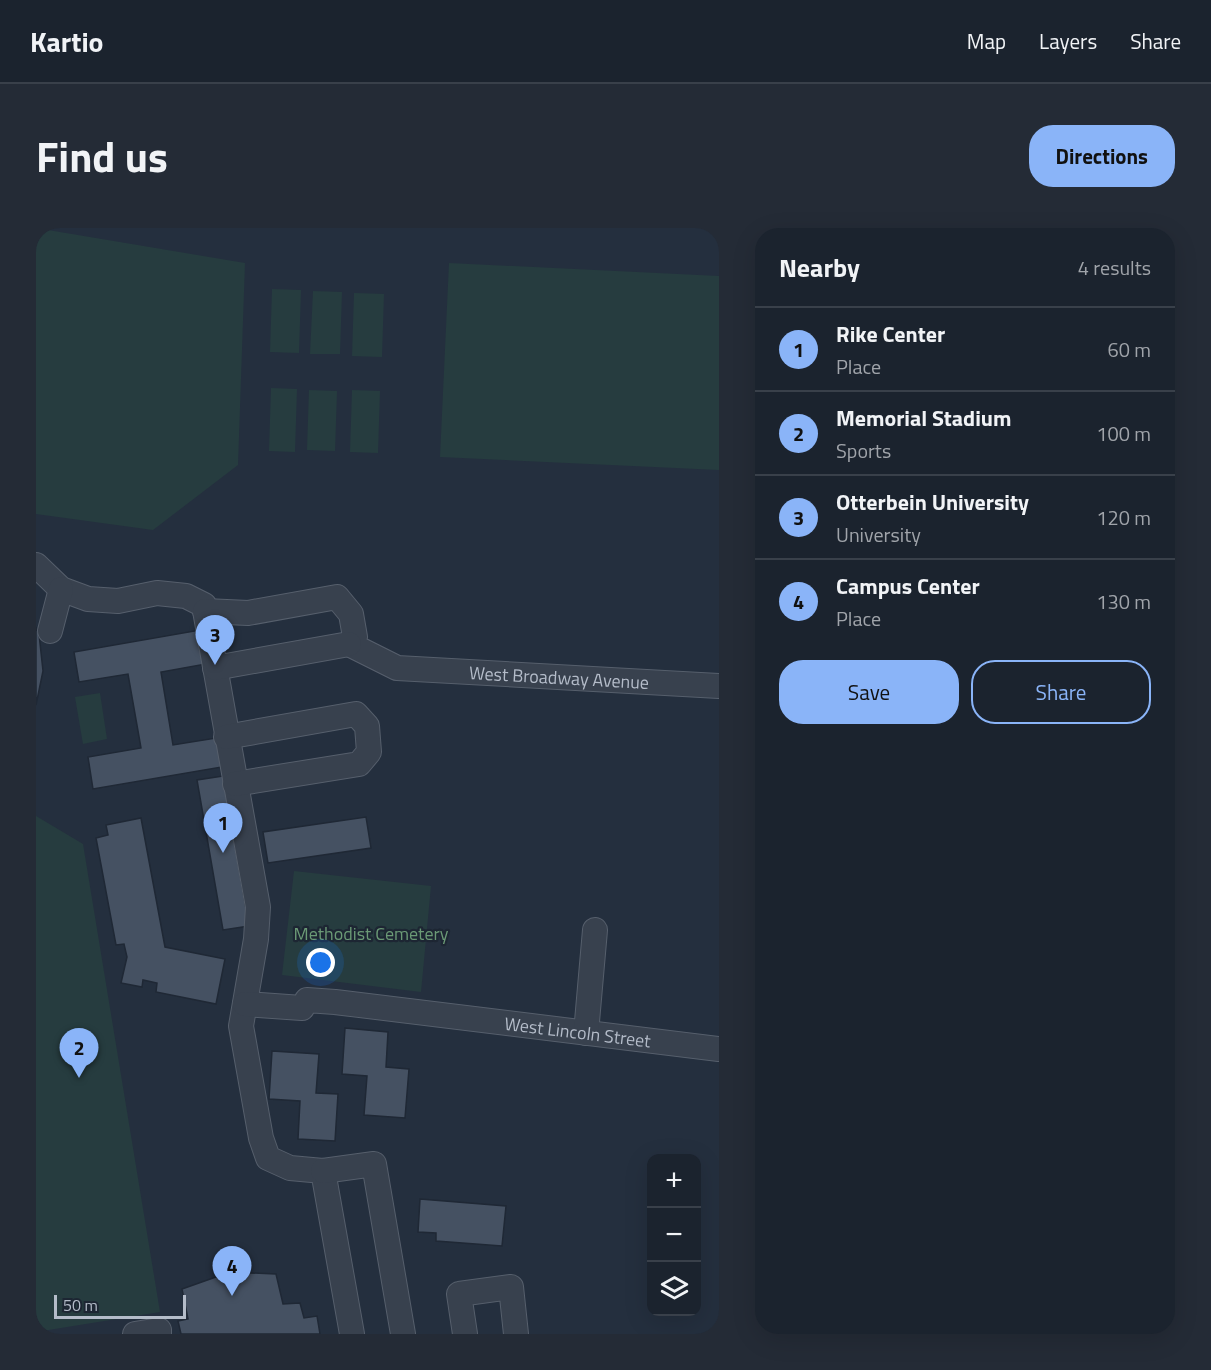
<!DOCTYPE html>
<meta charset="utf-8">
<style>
:root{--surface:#1b232e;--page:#242b36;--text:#f1f3f6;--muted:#a0a4aa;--line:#39404a;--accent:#8ab4f8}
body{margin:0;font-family:"Titillium Web",sans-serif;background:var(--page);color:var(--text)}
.controls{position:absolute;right:18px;bottom:18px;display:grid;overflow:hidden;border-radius:12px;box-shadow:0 6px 24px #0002}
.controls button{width:54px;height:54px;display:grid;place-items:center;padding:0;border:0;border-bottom:2px solid var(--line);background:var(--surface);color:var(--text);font:30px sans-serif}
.scale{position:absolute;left:18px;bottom:15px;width:132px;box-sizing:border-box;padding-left:6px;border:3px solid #b4bcc9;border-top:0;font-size:16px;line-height:21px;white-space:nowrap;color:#b4bcc9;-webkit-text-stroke:4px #1d2633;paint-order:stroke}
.you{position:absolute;left:285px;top:735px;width:21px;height:21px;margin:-15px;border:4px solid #fff;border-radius:50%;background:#1a73e8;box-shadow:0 0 0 9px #1a73e833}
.badge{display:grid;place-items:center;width:39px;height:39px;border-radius:50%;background:var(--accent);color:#111;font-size:20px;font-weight:700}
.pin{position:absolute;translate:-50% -50px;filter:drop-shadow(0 2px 3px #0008)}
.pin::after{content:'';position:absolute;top:32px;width:21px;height:18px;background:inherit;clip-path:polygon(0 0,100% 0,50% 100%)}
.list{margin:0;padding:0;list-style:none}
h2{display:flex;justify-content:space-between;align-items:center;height:78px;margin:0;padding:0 24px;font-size:26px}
h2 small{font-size:20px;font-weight:400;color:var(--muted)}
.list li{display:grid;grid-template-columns:39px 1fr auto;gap:18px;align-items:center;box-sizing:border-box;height:84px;padding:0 24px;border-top:2px solid var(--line)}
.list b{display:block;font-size:22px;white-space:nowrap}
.list p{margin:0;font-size:20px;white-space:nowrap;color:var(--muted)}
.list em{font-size:20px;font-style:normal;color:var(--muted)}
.actions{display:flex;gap:12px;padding:18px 24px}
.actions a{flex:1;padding:14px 0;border:2px solid var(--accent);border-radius:24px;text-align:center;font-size:21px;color:var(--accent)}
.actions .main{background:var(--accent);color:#111}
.icon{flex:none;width:33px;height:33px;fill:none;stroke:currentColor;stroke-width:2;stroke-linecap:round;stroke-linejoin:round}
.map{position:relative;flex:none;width:683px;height:1106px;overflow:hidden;border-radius:24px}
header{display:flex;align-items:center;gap:36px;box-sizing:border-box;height:84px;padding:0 30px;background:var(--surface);border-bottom:2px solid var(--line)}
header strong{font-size:28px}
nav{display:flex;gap:33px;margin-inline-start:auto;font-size:21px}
.intro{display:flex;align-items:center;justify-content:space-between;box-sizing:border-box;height:144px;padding:0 36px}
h1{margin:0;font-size:42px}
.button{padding:15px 27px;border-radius:24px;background:var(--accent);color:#111;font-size:21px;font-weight:700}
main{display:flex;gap:36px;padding:0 36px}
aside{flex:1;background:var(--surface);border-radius:24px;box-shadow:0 6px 24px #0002}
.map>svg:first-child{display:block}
.green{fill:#263c3f}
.building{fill:#455162;stroke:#1f2835;stroke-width:1.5}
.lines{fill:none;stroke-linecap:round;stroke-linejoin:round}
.minor-casing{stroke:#565f6c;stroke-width:26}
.minor{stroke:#38414e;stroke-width:24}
.labels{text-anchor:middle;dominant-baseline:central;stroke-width:4.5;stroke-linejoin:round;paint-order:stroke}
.street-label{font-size:18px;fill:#b4bcc9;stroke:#1d2633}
.park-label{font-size:18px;fill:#6b9a76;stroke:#1d2633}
</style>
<header>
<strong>Kartio</strong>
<nav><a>Map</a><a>Layers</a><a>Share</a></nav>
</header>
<div class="intro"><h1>Find us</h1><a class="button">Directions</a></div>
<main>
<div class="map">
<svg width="683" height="1106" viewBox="0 0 683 1106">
<rect width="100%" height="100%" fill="#242f3e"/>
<path class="green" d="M0 0 209 35 202 237 117 302 0 286Z
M413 35 683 48V242L404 229Z
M236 61 265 62 263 125 234 124Z
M277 63 306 64 304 126H274Z
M318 65 348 66 346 129 316 128Z
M235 160 261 161 259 224 233 223Z
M273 162 301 163 299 223 271 222Z
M316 162 344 163 342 225 314 224Z
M64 465 71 511 47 516 39 469Z
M0 588 47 616 124 1084 0 1104Z
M258 643 395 658 385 764 246 747Z"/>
<path class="building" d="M0 399 3 406 7 443 0 477Z
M164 402 170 436 125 444 137 517 180 510 186 539 57 561 52 529 105 520 92 446 43 454 38 424Z
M187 548 213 698 187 702 161 552Z
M330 589 335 620 232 635 227 604Z
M105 590 129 719 189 731 180 776 120 764 121 755 107 752 106 759 85 755 91 729 88 716 80 717 60 610 72 607 70 597Z
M309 800 352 804 350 839 373 841 369 890 328 887 331 848 306 846Z
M236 823 283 826 280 865 302 866 299 913 262 911 264 873 233 871Z
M384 971 470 978 466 1018 400 1013V1005L382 1004Z
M194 1044 240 1046 247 1076 264 1075 268 1090 281 1088 284 1106H145L142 1093 152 1091 146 1061Z"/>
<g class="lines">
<defs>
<g id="minor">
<path d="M0 337 25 361 52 371 82 373 121 365 150 368 168 377 222 679 220 711 205 798 225 910 232 930 254 940 287 943 316 1106"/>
<path id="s1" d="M169 383 212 385 301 369 315 386 319 409 313 416 361 440 683 458"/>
<path d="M14 403 25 361"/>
<path d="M179 440 313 416"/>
<path d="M190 509 320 486 331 498 333 524 323 536 199 556"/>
<path id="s2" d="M209 776 266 780 271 772 299 774 683 821"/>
<path d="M550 805 559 702"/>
<path d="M287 943 338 936 367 1106"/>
<path d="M99 1106 123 1102V1106"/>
<path d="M429 1106 423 1066 475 1059 480 1106"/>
</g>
</defs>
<use href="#minor" class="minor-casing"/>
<use href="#minor" class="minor"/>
</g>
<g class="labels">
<g class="street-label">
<text stroke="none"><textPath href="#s1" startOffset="404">West Broadway Avenue</textPath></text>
<text stroke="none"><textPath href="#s2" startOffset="339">West Lincoln Street</textPath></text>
</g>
<g class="park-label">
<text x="335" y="705">Methodist Cemetery</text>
</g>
</g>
</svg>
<div class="controls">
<button>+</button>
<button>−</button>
<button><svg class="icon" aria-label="layers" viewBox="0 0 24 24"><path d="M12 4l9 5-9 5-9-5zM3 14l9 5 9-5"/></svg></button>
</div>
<div class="scale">50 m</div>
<div class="you"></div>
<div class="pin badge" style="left:187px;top:625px">1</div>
<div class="pin badge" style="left:43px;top:850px">2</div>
<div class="pin badge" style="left:179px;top:437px">3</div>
<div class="pin badge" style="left:196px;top:1068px">4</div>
</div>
<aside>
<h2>Nearby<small>4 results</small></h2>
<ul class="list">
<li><span class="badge">1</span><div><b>Rike Center</b><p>Place</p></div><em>60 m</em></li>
<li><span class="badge">2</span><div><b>Memorial Stadium</b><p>Sports</p></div><em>100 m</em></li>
<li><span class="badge">3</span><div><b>Otterbein University</b><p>University</p></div><em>120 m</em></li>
<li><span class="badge">4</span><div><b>Campus Center</b><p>Place</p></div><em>130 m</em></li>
</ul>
<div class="actions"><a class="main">Save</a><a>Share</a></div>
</aside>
</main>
